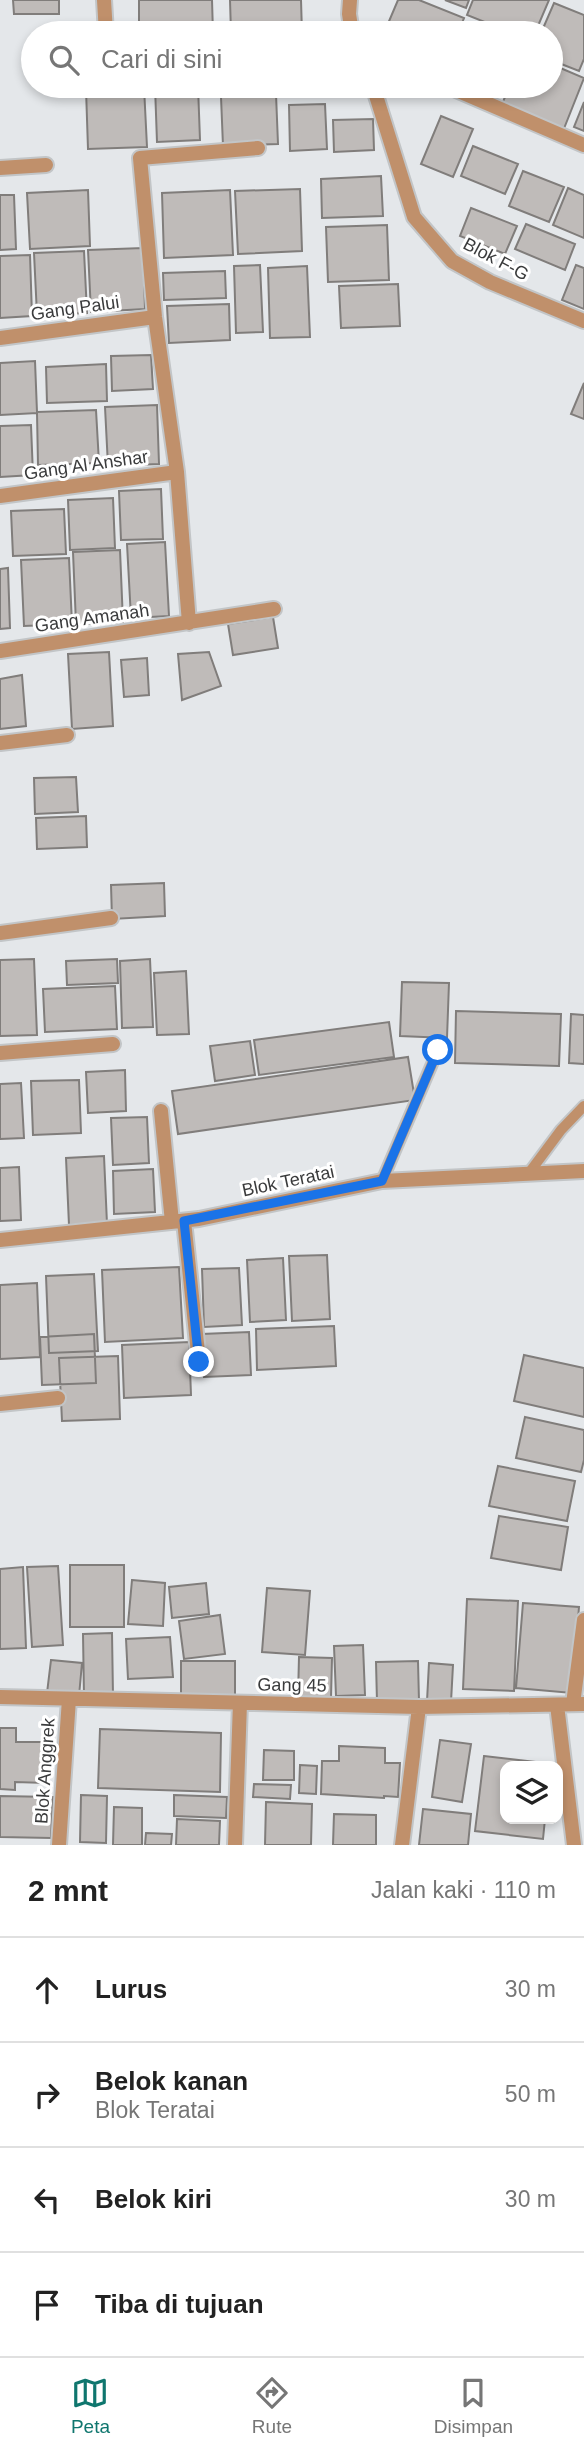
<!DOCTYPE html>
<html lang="id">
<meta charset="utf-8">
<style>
:root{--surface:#fff;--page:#f6f6f6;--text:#222;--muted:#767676;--line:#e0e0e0;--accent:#0f766e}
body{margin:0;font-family:Arial,sans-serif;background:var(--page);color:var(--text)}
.controls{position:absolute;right:21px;bottom:21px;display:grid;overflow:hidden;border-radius:14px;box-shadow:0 4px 10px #0003}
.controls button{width:63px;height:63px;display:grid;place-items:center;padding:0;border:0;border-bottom:2px solid var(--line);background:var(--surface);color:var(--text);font:35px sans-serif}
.stop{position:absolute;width:21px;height:21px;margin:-16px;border:5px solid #1a73e8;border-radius:50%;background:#fff}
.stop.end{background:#1a73e8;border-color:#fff;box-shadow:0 2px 7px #0008}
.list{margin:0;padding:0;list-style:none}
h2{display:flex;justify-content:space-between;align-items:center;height:91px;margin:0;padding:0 28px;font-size:30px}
h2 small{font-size:23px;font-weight:400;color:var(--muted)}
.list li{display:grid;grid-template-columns:46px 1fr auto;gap:21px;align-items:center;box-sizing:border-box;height:105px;padding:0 28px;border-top:2px solid var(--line)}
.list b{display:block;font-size:26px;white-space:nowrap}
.list p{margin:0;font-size:23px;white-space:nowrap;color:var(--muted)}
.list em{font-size:23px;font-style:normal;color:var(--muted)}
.icon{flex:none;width:38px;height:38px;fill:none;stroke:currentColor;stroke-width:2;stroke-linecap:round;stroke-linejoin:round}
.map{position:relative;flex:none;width:584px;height:1845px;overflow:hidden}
.search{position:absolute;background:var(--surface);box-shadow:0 4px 10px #0003;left:21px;right:21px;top:21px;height:77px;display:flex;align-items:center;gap:18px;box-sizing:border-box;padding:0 24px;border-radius:38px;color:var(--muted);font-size:26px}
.sheet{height:511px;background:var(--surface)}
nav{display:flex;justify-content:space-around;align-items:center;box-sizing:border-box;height:98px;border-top:2px solid var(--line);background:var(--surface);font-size:19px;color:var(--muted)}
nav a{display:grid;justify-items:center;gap:4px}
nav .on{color:var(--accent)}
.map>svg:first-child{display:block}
.building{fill:#bfbbb9;stroke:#807d7b;stroke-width:2}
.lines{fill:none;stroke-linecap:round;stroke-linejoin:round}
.lane-casing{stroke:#c2c5c7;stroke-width:14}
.street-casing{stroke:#c2c5c7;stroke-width:18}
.lane{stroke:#c0906b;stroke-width:10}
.street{stroke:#c0906b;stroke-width:14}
.route{stroke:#1a73e8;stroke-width:9}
.labels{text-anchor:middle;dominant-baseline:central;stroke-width:6;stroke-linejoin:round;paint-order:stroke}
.street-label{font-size:18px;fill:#3a3b3c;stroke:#fff}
</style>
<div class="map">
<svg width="584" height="1845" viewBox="0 0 584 1845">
<rect width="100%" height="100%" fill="#e4e7ea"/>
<path class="building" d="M13 0H59V14H14Z
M139 0H212L213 33H139Z
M230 0H301L302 33H231Z
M398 0H419L464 18 458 33H384Z
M445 0H469L466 8Z
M473 0H549L535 33H512L467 15Z
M554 3 584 15V59L579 71 551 60V33H541Z
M467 25 489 33H464Z
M551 64 584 78 563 131 501 106 510 86H551Z
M155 86H198L200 140 157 142Z
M144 87 147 147 88 149 86 89Z
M276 94 278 144 223 146 221 97Z
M584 102V131L574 127Z
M325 104 327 149 290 151 289 105Z
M441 116 473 129 453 177 421 164Z
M373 119 374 150 334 152 333 120Z
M473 146 518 164 505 194 461 176Z
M523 171 564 187 549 222 509 206Z
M381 176 383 216 322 218 321 179Z
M568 188 584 195V238L553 225Z
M300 189 302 251 238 254 235 191Z
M88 190 90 246 30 249 27 193Z
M230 190 233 255 164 258 162 193Z
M0 195H14L16 249 0 250Z
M471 208 517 226 505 254 460 236Z
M526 224 575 244 565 270 515 249Z
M387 225 389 280 328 282 326 227Z
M143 248 145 309 91 312 88 250Z
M84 251 87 313 37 315 34 253Z
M30 255 32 316 0 318V256Z
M260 265 263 332 236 333 234 266Z
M576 265 584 268V309L562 300Z
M307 266 310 337 270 338 268 268Z
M225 271 226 298 164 300 163 273Z
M398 284 400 326 341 328 339 286Z
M229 304 230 340 169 343 167 306Z
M151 355 153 389 112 391 111 356Z
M35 361 37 412 96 410 99 463 38 465 37 413 0 415V363Z
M106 364 107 401 47 403 46 367Z
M584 383V419L571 414Z
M157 405 159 464 108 466 105 407Z
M31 425 33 475 0 477V426Z
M161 489 163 539 121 540 119 491Z
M113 498 115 548 70 550 68 500Z
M64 509 66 554 13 556 11 511Z
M165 542 169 616 131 618 127 544Z
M120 550 123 622 76 624 73 552Z
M69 558 72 624 24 626 21 560Z
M8 568 10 628 0 629V569Z
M273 617 278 648 233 655 228 624Z
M109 652 113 726 72 729 68 654Z
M209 652 221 686 182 700 178 654Z
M147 658 149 695 124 697 121 660Z
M22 675 26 726 0 729V679Z
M76 777 78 812 35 814 34 778Z
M86 816 87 847 37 849 36 818Z
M164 883 165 916 112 919 111 885Z
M34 959 37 1035 0 1036V960Z
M117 959 118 983 67 985 66 961Z
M150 959 153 1027 122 1028 120 961Z
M186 971 189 1034 157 1035 154 973Z
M402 982 449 983 447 1038 400 1036Z
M115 986 117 1029 45 1032 43 989Z
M456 1011 561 1014 559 1066 455 1063Z
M571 1014 584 1015V1064L569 1063Z
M389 1022 394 1057 259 1075 254 1040Z
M250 1041 255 1075 215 1081 210 1046Z
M408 1057 415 1100 178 1134 172 1091Z
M125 1070 126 1111 88 1113 86 1072Z
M79 1080 81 1133 33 1135 31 1081Z
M21 1083 24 1138 0 1139V1084Z
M147 1117 149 1163 113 1165 111 1118Z
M104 1156 107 1224 69 1225 66 1158Z
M19 1167 21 1220 0 1221V1168Z
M153 1169 155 1212 114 1214 113 1171Z
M327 1255 330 1319 292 1321 289 1256Z
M283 1258 286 1320 250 1322 247 1260Z
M179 1267 183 1338 105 1342 102 1270Z
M239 1268 242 1325 204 1327 202 1269Z
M94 1274 98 1351 49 1353 46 1276Z
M37 1283 40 1357 0 1359V1285Z
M334 1326 336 1366 257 1370 256 1329Z
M249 1332 251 1375 204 1377 202 1334Z
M94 1334 96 1383 42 1385 40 1337Z
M189 1342 191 1395 124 1398 122 1345Z
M524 1355 584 1368V1417L514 1401Z
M118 1356 120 1419 62 1421 59 1358Z
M525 1417 584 1430V1460L581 1472 516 1458Z
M498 1466 575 1481 567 1521 489 1506Z
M499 1516 568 1527 561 1570 491 1558Z
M70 1565H124V1627H70Z
M58 1566 63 1645 32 1647 27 1567Z
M23 1567 26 1648 0 1649V1569Z
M132 1580 165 1583 163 1626 128 1624Z
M206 1583 209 1614 172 1618 169 1587Z
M267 1588 310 1591 305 1655 262 1652Z
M467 1599 518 1601 514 1691 463 1689Z
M523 1603 579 1607 572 1693 516 1688Z
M220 1615 225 1654 184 1659 179 1621Z
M112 1633 113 1696 84 1697 83 1634Z
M170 1637 173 1677 128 1679 126 1639Z
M363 1645 365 1695 336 1696 334 1646Z
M299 1657 332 1658 331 1698 298 1697Z
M51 1660 82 1663 79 1696 47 1693Z
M181 1661H235V1699L181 1698Z
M418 1661 419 1701 377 1702 376 1662Z
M429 1663 453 1665 451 1702 427 1701Z
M0 1728H16V1742H47L46 1783 15 1782V1790L0 1789Z
M100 1729 221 1733 220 1792 98 1788Z
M440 1740 471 1744 462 1802 432 1797Z
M339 1746 385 1748V1763H400L398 1797 384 1796V1798L321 1794 322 1761H339Z
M264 1750 294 1751V1780H263Z
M484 1756 552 1764V1766H505V1819H545L543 1839 475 1831Z
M300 1765 317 1766 316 1794 299 1793Z
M254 1784 291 1785 290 1799 253 1797Z
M81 1795 107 1796 106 1843 80 1842Z
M174 1795 227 1797 226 1818 174 1816Z
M0 1796 53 1797 51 1838 0 1837Z
M266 1802 312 1804 311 1845H265Z
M114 1807 142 1808V1845H113Z
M423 1809 471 1814 468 1845H419Z
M334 1814 376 1815V1845H333Z
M177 1819 220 1821 219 1845H176Z
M146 1833 172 1834 171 1845H145Z"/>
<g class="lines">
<defs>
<path id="lane" d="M529 1173 561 1130 584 1106
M382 1181 438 1050"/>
<path id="street" d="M104 0 106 33
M350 0 349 14 352 33
M373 86 414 217 452 261 490 282 584 321
M447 86 584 145
M0 168 46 165
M0 338 155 317
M0 496 177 472
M189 623 177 472 155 317 140 158 258 148
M0 651 274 609
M0 743 67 735
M0 933 111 918
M0 1053 113 1044
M161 1111 172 1222
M184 1221 199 1362
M0 1240 199 1219 382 1181 584 1171
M0 1404 58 1398
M0 1697 419 1707 584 1704
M573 1704 584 1620
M557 1705 574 1845
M59 1845 69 1699
M235 1845 240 1703
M402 1845 419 1707"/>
</defs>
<use href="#lane" class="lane-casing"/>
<use href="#street" class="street-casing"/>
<use href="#lane" class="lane"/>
<use href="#street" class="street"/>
</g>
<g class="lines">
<path class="route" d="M199 1362 184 1221 382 1181 438 1050"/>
</g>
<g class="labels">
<g class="street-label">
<text transform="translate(496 259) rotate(28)">Blok F-G</text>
<text transform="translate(75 308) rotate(-8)">Gang Palui</text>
<text transform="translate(86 465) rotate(-8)">Gang Al Anshar</text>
<text transform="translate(92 618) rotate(-8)">Gang Amanah</text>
<text transform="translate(288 1181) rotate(-12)">Blok Teratai</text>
<text transform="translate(292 1685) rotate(1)">Gang 45</text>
<text transform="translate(45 1771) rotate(-86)">Blok Anggrek</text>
</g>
</g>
</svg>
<div class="controls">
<button><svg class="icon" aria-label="layers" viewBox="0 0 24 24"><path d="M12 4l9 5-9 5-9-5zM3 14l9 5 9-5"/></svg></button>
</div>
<div class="stop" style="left:438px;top:1050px"></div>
<div class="stop end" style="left:199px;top:1362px"></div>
<div class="search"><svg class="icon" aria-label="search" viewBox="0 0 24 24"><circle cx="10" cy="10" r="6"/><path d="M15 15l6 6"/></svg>Cari di sini</div>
</div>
<section class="sheet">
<h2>2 mnt<small>Jalan kaki · 110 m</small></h2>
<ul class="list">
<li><svg class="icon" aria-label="ahead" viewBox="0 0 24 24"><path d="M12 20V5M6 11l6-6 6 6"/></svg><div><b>Lurus</b></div><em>30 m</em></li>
<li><svg class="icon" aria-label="right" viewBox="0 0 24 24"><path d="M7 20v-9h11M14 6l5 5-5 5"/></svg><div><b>Belok kanan</b><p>Blok Teratai</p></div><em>50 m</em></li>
<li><svg class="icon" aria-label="left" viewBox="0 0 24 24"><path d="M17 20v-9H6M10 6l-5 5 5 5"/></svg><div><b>Belok kiri</b></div><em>30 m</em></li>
<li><svg class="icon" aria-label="arrive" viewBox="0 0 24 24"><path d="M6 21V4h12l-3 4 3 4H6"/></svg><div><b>Tiba di tujuan</b></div></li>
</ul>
</section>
<nav>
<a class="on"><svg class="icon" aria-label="map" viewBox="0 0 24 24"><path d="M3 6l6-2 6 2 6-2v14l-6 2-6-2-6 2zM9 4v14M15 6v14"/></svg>Peta</a>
<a><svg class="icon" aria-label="directions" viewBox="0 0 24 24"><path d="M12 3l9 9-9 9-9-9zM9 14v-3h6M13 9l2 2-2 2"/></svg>Rute</a>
<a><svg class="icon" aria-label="saved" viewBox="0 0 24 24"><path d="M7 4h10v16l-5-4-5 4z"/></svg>Disimpan</a>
</nav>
